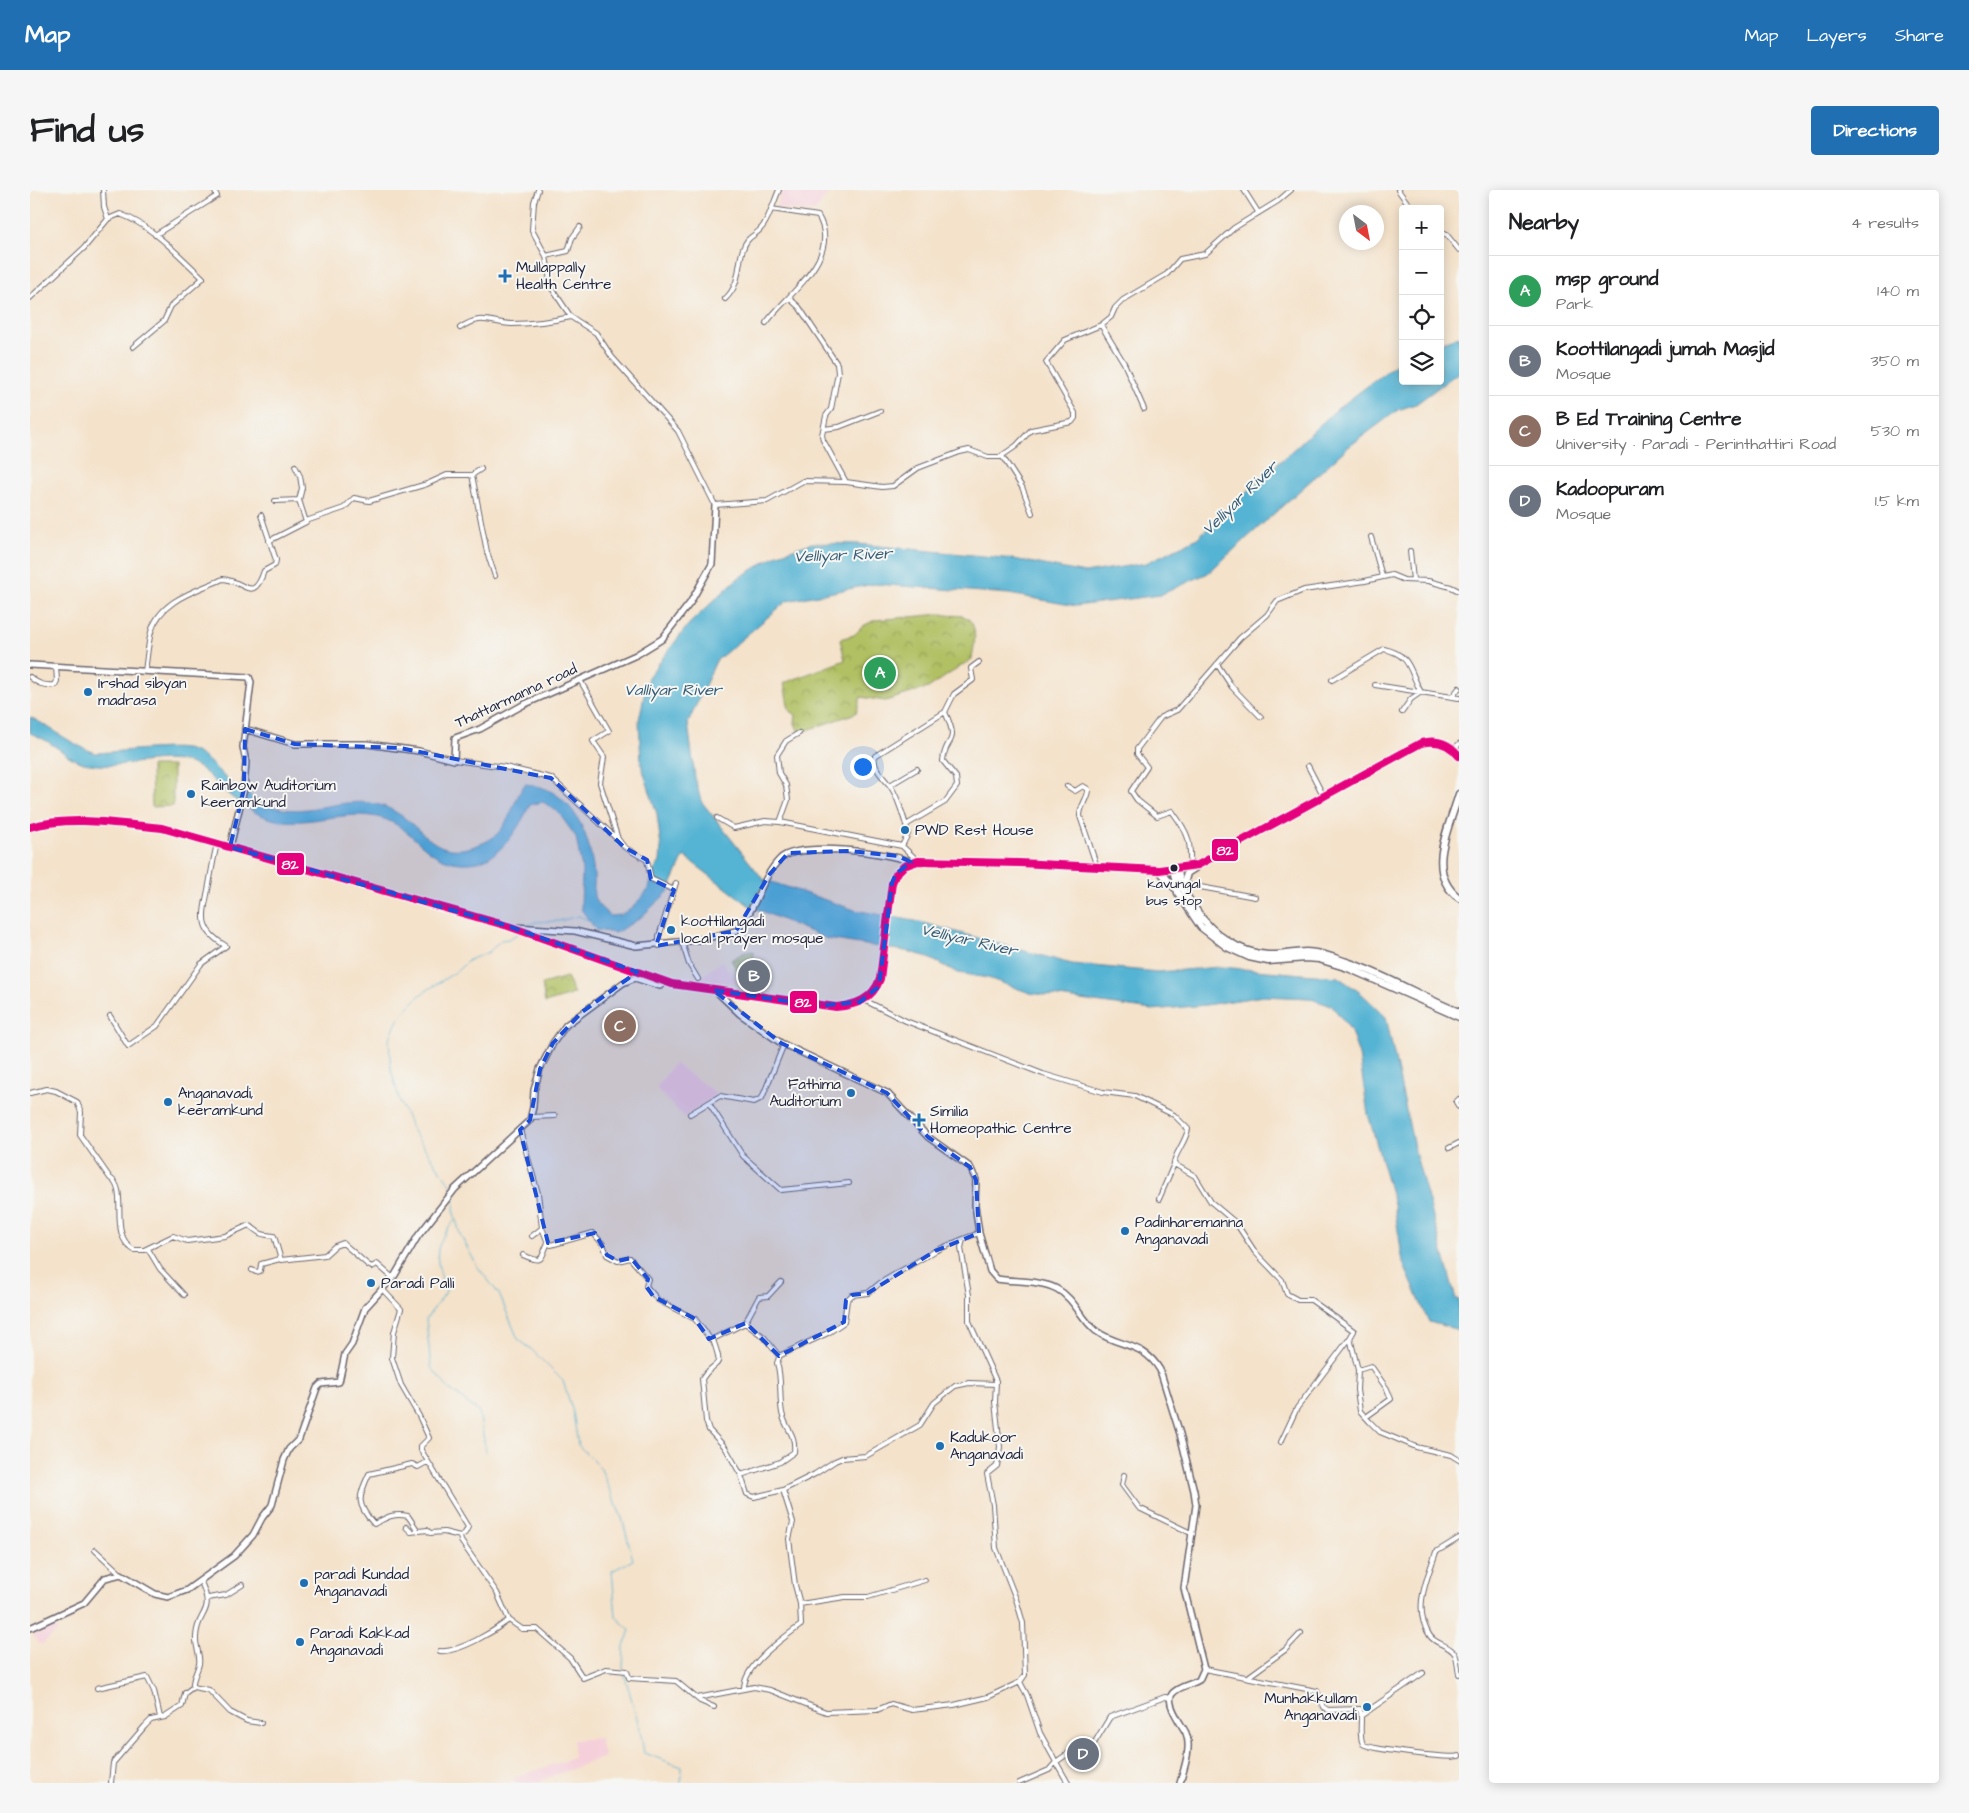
<!DOCTYPE html>
<meta charset="utf-8">
<style>
:root{--surface:#fff;--page:#f6f6f6;--text:#202124;--muted:#757577;--line:#e0e0e0;--accent:#1f6fb2}
body{margin:0;font-family:"Architects Daughter",sans-serif;background:var(--page);color:var(--text)}
.controls{position:absolute;right:15px;top:15px;display:grid;overflow:hidden;border-radius:5px;box-shadow:0 2px 12px #0003}
.controls button{width:45px;height:45px;display:grid;place-items:center;padding:0;border:0;border-bottom:1px solid var(--line);background:var(--surface);color:var(--text);font:25px sans-serif}
.compass{position:absolute;left:1309px;top:15px;width:45px;height:45px;border-radius:50%;background:var(--surface);box-shadow:0 2px 12px #0003;rotate:148deg}
.you{position:absolute;left:832px;top:576px;width:18px;height:18px;margin:-12px;border:4px solid #fff;border-radius:50%;background:#1a73e8;box-shadow:0 0 0 8px #1a73e833}
.badge{display:grid;place-items:center;width:32px;height:32px;border-radius:50%;background:var(--accent);color:#fff;font-size:16px;font-weight:700}
.pin{position:absolute;translate:-50% -50%;border:2px solid #fff;box-shadow:0 1px 5px #0006}
.list{margin:0;padding:0;list-style:none}
h2{display:flex;justify-content:space-between;align-items:center;height:65px;margin:0;padding:0 20px;font-size:21px}
h2 small{font-size:16px;font-weight:400;color:var(--muted)}
.list li{display:grid;grid-template-columns:32px 1fr auto;gap:15px;align-items:center;box-sizing:border-box;height:70px;padding:0 20px;border-top:1px solid var(--line)}
.list b{display:block;font-size:19px;white-space:nowrap}
.list p{margin:0;font-size:16px;white-space:nowrap;color:var(--muted)}
.list em{font-size:16px;font-style:normal;color:var(--muted)}
.icon{flex:none;width:28px;height:28px;fill:none;stroke:currentColor;stroke-width:2;stroke-linecap:round;stroke-linejoin:round}
.map{position:relative;flex:none;width:1429px;height:1593px;overflow:hidden;border-radius:5px}
header{display:flex;align-items:center;gap:30px;box-sizing:border-box;height:70px;padding:0 25px;background:var(--accent);color:#fff}
header strong{font-size:24px}
nav{display:flex;gap:28px;margin-inline-start:auto;font-size:18px}
.intro{display:flex;align-items:center;justify-content:space-between;box-sizing:border-box;height:120px;padding:0 30px}
h1{margin:0;font-size:35px}
.button{padding:12px 22px;border-radius:5px;background:var(--accent);color:#fff;font-size:18px;font-weight:700}
main{display:flex;gap:30px;padding:0 30px}
aside{flex:1;background:var(--surface);border-radius:5px;box-shadow:0 2px 12px #0003}
.map>svg:first-child{display:block}
.built{fill:#f5cfda}
.park{fill:url(#park-crowns);stroke:#69714e}
.water{fill:#55b3d3;stroke:#3c6a87}
.lines{fill:none;stroke-linecap:round;stroke-linejoin:round}
.stream{stroke:#55b3d3;stroke-width:1}
.street-casing{stroke:#6c656d;stroke-width:6}
.secondary-casing{stroke:#6c656d;stroke-width:8}
.highway-casing{stroke:#6c656d;stroke-width:9}
.street{stroke:#fff;stroke-width:4}
.secondary{stroke:#fff;stroke-width:5}
.highway{stroke:#fff;stroke-width:6}
.bus-1-casing{stroke:#f6f6f2;stroke-width:11}
.bus-1{stroke:#e5007d;stroke-width:8}
.marked{fill:#1d4ed8;fill-opacity:0.2;stroke:#1d4ed8;stroke-width:4;stroke-dasharray:10 6;stroke-linejoin:round}
.poi-dot{fill:#1f6fb2;stroke:#f6f6f2;stroke-width:2}
.bus-dot{fill:#22223b;stroke:#f6f6f2;stroke-width:2}
.labels{text-anchor:middle;dominant-baseline:central;stroke-width:4;stroke-linejoin:round;paint-order:stroke}
.bus-label{font-size:14px;fill:#22223b;stroke:#f6f6f2}
.poi-label{font-size:15px;fill:#22223b;stroke:#f6f6f2;text-anchor:start}
.street-label{font-size:15px;fill:#22223b;stroke:#f6f6f2}
.water-label{font-size:16px;font-style:italic;fill:#365c78;stroke:#f6f6f2}
.line-badge{stroke:#f6f6f2;stroke-width:2}
.badge-label{font-size:14px;text-anchor:middle;font-weight:bold;fill:#fff}
</style>
<header>
<strong>Map</strong>
<nav><a>Map</a><a>Layers</a><a>Share</a></nav>
</header>
<div class="intro"><h1>Find us</h1><a class="button">Directions</a></div>
<main>
<div class="map">
<svg width="1429" height="1593" viewBox="0 0 1429 1593">
<defs>
<pattern id="park-crowns" width="20" height="18" patternUnits="userSpaceOnUse" patternTransform="scale(1.25)"><rect width="20" height="18" fill="#b0c062"/><path d="M2 6a3 3 0 1 1 6 0M12 15a3 3 0 1 1 6 0" fill="none" stroke="#8f9c52"/></pattern>
</defs>
<rect width="100%" height="100%" fill="#f6f6f2"/>
<filter id="ink" filterUnits="userSpaceOnUse"><feTurbulence type="fractalNoise" baseFrequency=".02" numOctaves="2"/><feDisplacementMap in="SourceGraphic" scale="10" xChannelSelector="R" yChannelSelector="G"/><feConvolveMatrix kernelMatrix="1 2 1 2 8 2 1 2 1" color-interpolation-filters="sRGB"/></filter>
<filter id="wash" filterUnits="userSpaceOnUse"><feTurbulence type="fractalNoise" baseFrequency=".0096" numOctaves="4" result="noise"/><feDisplacementMap in="SourceGraphic" scale="20" xChannelSelector="R" yChannelSelector="G"/><feGaussianBlur stdDeviation="1.12" result="paint"/><feColorMatrix in="noise" values="0 0 0 0 0 0 0 0 0 0 0 0 0 0 0 0 0 1.4 0 .05"/><feComposite in="paint" operator="in"/></filter>
<g filter="url(#wash)">
<rect width="100%" height="100%" fill="#f4e2ca"/>
<path class="built" d="M753 0H800L785 22 746 18Z
M692 771 707 790V794L668 789Z
M594 820 606 837 586 851 573 835Z
M644 873 688 904 654 927 626 898Z
M22 1435 28 1441 11 1455 3 1445Z
M570 1548 574 1567 512 1590 510 1593H486L483 1588 543 1568V1550Z"/>
<path class="park" d="M912 424C919 426 926 425 932 426 950 430 944 456 942 469L898 498 855 511 831 507 826 523 769 543 765 533 766 525 759 520 754 493 815 470 810 449 824 445 833 436 845 430Z
M121 576H143V616L122 617Z
M723 761 724 767 708 781 701 770 713 763Z
M537 787 544 804 515 813 512 794Z"/>
<path class="water" d="M1429 146V182L1386 214 1368 220 1317 258 1178 383 1130 405 1046 416 979 404 844 394 757 411 686 471 658 533 665 588 671 611 733 689 825 720 890 732 1042 774 1128 782 1190 777 1308 787 1331 803 1356 827 1385 962 1426 1109 1429 1110V1140L1399 1132 1373 1073 1364 1014 1338 924 1329 865 1320 839 1302 816 1278 808 1233 806 1176 815 1122 820 1000 803 958 788 928 783 895 766 875 761 797 749 720 716 654 666 638 702 609 729 585 743 566 740 551 719 552 680 546 647 528 622 513 612 500 615C488 639 470 671 440 673 395 676 387 638 351 628 315 618 278 638 242 629 225 625 204 610 191 598 183 590 173 578 162 574 133 563 91 580 60 574 43 572 34 562 20 553 14 549 7 546 0 543V527C23 538 41 555 66 563 85 562 145 555 160 560 178 566 188 582 201 593 213 602 227 611 241 616 278 629 316 603 353 616 395 631 400 677 455 652 480 641 481 613 495 594 542 597 561 645 564 686 565 692 563 700 564 706 566 715 574 720 580 726L591 725 603 717 619 699 623 682 630 672 631 657 627 624 611 574 609 530 618 487 659 434 707 389 748 364 782 353 828 354 984 369 1055 383 1116 373 1166 349 1306 220 1373 169V191H1410V153Z"/>
<g class="lines">
<path class="stream" d="M499 735 505 732 529 731 549 726 558 730
M423 998 384 943 370 912 361 880 359 850 369 827 390 805 427 781 439 770 459 762 471 750 479 749 490 742
M425 1005 424 1023 430 1044 447 1076 469 1104 488 1149 501 1159 533 1191 543 1222 548 1255 570 1277 592 1328 603 1370 582 1381 586 1427 600 1440 594 1457 593 1479
M426 1029C400 1059 406 1068 416 1102L396 1129 401 1177 417 1197 449 1222 456 1262
M594 1483 610 1539 614 1563 652 1577 651 1593"/>
</g>
</g>
<g filter="url(#ink)">
<g class="lines">
<defs>
<path id="street" d="M73 0 74 17 78 29
M508 0 504 12 502 40 516 66 521 97 541 127 566 143 582 167 648 241 685 315 737 311 773 291 816 292
M1214 0 1228 22
M1368 0 1382 19
M1410 42 1417 45 1429 60
M125 45 187 6 184 0
M516 66 538 61 542 48 550 37
M0 108 54 58 78 29 90 24C123 36 148 65 173 88L141 116 134 131 103 157
M759 108 769 117 807 174 808 183 801 219 796 226 792 245 793 250 816 292 852 297 863 296 888 278 930 262 939 260 958 267H970L986 256 1001 240 1042 232 1045 228V223L1016 172 1035 150 1071 135 1081 127 1085 118 1093 110 1137 84 1150 69 1175 64 1204 38 1248 11 1261 0
M695 109C711 94 707 77 713 59 718 44 726 47 733 36 740 26 744 11 749 0
M736 133C757 104 813 67 788 26L741 19
M1071 135 1094 173 1114 219
M430 138C452 123 459 133 482 134 501 134 522 131 541 127
M794 239 809 237 850 221
M972 266 992 297 1002 323
M442 285 457 362 465 386
M245 311 269 310
M276 331 314 318 324 308 339 311 397 294 417 285H442L451 279
M1341 347 1352 386
M239 351 276 332 269 310 272 298 270 286 265 276
M1380 361 1383 390
M1187 474 1202 497 1231 527
M115 481C117 468 118 454 121 442 130 410 166 401 193 389 215 391 223 414 234 381L245 375 246 370 231 325
M0 487C8 494 14 496 25 495L27 491 26 476
M550 490 579 541 563 551 574 567 570 593 588 649 594 657 617 670 621 689 644 700
M1302 490 1354 459C1382 465 1379 481 1391 502L1381 509 1372 522
M1345 495 1429 508
M1422 507 1429 498
M1424 559 1429 554
M424 570 475 577 521 588 586 648
M1278 576 1293 605
M860 595 887 579
M1037 596 1045 601 1053 596 1058 599C1059 607 1050 615 1050 626L1067 677
M687 628 704 638 735 631 750 632 872 656 888 671
M750 632 758 610 756 595 749 583 747 565 756 551 769 543
M876 635C872 623 868 607 861 597 854 588 842 578 845 566L915 522
M872 656 878 644 876 635 915 612 927 596 926 587 913 571C915 545 931 557 915 522L924 504 943 490 941 478 949 472
M1160 676C1161 649 1158 643 1142 621L1127 626 1107 610 1101 601 1117 577 1107 564V559L1131 527 1147 520 1210 448 1237 425 1247 411 1274 400 1335 391 1362 385 1374 390 1398 391 1421 397 1429 401
M1154 694 1225 707
M652 752 659 774 668 789
M629 756V746L646 693
M834 810 876 831 1013 884 1073 902 1105 906 1144 925 1158 939C1156 952 1143 966 1144 974L1165 986 1181 1012 1206 1033 1225 1062 1252 1090 1257 1104 1268 1110H1281L1324 1141 1320 1148 1328 1180 1327 1200 1330 1221 1340 1232 1350 1242 1367 1249 1386 1257 1421 1265 1429 1270
M80 826 98 856 127 836 171 774 196 756C169 740 172 729 178 700 181 685 183 669 187 654
M0 903 17 899 26 901 47 912 51 922 50 945 80 988C100 1000 77 1044 104 1060H114L143 1046 157 1051 195 1046 219 1035C231 1044 228 1044 244 1046L251 1070 295 1065 305 1056 313 1053 338 1075 342 1077 347 1074 363 1088
M1429 909 1426 912 1429 917
M679 913 713 966 751 1000 819 993
M660 924 690 906 724 912 732 908 754 854
M501 927 525 926
M490 940 508 1003 512 1038 518 1053 521 1055 563 1043 573 1054 577 1065 588 1071 600 1068 618 1089 616 1096 628 1110 665 1129 681 1150 715 1133 729 1107 738 1106 751 1092
M1419 958 1429 953
M1129 1009 1144 974
M502 1046 512 1038
M118 1059 130 1079 154 1105
M493 1065C515 1075 510 1068 518 1053
M222 1080 226 1082 230 1081 231 1074 250 1069
M353 1100 371 1119 364 1142 362 1168 371 1195 389 1226 399 1248 391 1256V1260L438 1337 435 1343 430 1346 431 1351 467 1403 479 1430 492 1439H507L540 1468 553 1488 576 1479 597 1481 599 1488 646 1491 670 1511 684 1517
M715 1133 734 1147 749 1166 753 1164 798 1143 814 1132 817 1110 822 1105 838 1103 850 1093 905 1061 933 1049
M683 1150C695 1182 685 1168 672 1189L676 1231 679 1240 695 1257 711 1285 750 1272 764 1262C766 1242 756 1241 752 1223 749 1206 752 1188 747 1173L750 1165
M1328 1180 1341 1176 1357 1199 1361 1209 1336 1227
M1251 1252 1267 1218 1320 1148
M711 1285 717 1304 724 1307 753 1300 763 1332 759 1349 765 1395 770 1414 771 1435C753 1448 713 1476 714 1499
M1094 1285 1092 1295 1109 1318 1163 1344
M753 1300 785 1284 805 1271 812 1268 836 1266 890 1235 904 1213 925 1196 939 1193 966 1194
M376 1337 381 1342 397 1340 400 1343 414 1342 430 1346
M388 1341 378 1326C363 1323 357 1327 344 1334 326 1314 328 1308 339 1284L382 1274 388 1277 397 1272
M1429 1348 1406 1362C1397 1389 1382 1419 1400 1446 1406 1455 1419 1454 1425 1464 1428 1470 1427 1477 1429 1484
M65 1360 91 1384
M178 1408 196 1405 212 1395
M770 1414 815 1407H838L895 1390
M410 1461C429 1463 464 1441 479 1430
M1174 1479 1287 1501 1293 1517 1298 1520 1330 1519C1333 1530 1328 1544 1333 1554 1336 1559 1421 1569 1429 1566
M1218 1487 1255 1460 1271 1443
M990 1492 997 1505 1010 1543 1026 1572 1043 1560 1063 1555 1080 1527 1135 1507 1140 1508
M163 1497 179 1500 200 1522 217 1531 231 1533
M67 1498 117 1487 124 1501 130 1527
M667 1508 724 1497 740 1500 796 1522 847 1520 861 1514 882 1520 924 1515 958 1507 990 1492 995 1485 993 1433 986 1409 966 1358 963 1315 957 1284 967 1276 970 1257 965 1212 966 1191 939 1131V1105L931 1058 933 1049 949 1043
M1332 1525 1393 1483
M81 1593 83 1573 115 1536 121 1530 135 1527 152 1516 155 1503 163 1497C162 1488 167 1483 169 1474 171 1466 165 1456 166 1447 167 1420 186 1425 171 1392
M989 1593 1019 1580 1026 1572 1038 1593"/>
<path id="secondary" d="M0 475 219 487 221 492 213 557 216 572 214 599 200 657
M215 539 265 554H337L389 561 424 570 425 548 450 539 493 515 606 465 632 449 660 413 682 374 685 315
M486 737 545 741 606 756 668 750 706 741C726 721 730 689 750 669 768 651 859 662 881 672
M686 801 710 824 751 853 857 903 898 947 940 977 946 990 945 1015 949 1043 960 1081 967 1089C986 1092 1010 1090 1027 1099 1044 1108 1051 1129 1066 1141 1089 1158 1113 1151 1130 1180L1150 1244 1164 1301 1166 1315 1154 1398 1174 1479 1169 1490C1161 1495 1148 1496 1142 1504 1135 1513 1152 1535 1156 1543 1162 1557 1154 1579 1150 1593
M0 1438 54 1413 75 1388 91 1384 125 1404 138 1407 157 1400 204 1366 223 1345 232 1328 242 1315 254 1270 259 1259 269 1249 287 1198 291 1194 309 1192 315 1164 322 1154 335 1118 365 1085 388 1046 425 999 500 930 503 917 504 900 510 879 523 853 536 835 593 793 605 788 630 796 635 792"/>
<path id="highway" d="M1429 604C1420 636 1394 682 1429 708
M0 637C42 625 89 634 132 638L478 736 642 794 806 817C826 815 842 810 850 789L862 693 866 684 874 676 888 671 989 673 1129 680 1168 675 1391 553C1407 549 1419 553 1429 566
M1143 679 1148 703 1171 737 1197 757 1219 767 1238 771 1276 768 1289 769 1318 778 1429 827
M1148 679C1149 695 1157 707 1166 720 1182 744 1209 763 1238 765 1251 766 1264 762 1276 762 1290 762 1304 768 1317 772 1356 785 1391 807 1429 822
M1129 680 1145 698
M1153 698 1157 683 1165 678"/>
</defs>
<use href="#street" class="street-casing"/>
<use href="#secondary" class="secondary-casing"/>
<use href="#highway" class="highway-casing"/>
<use href="#street" class="street"/>
<use href="#secondary" class="secondary"/>
<use href="#highway" class="highway"/>
<defs>
<path id="bus-1" d="M0 637C42 625 89 634 132 638L478 736 642 794 806 817C826 815 842 810 850 789L862 693 866 684 874 676 888 671 989 673 1129 680 1168 675 1391 553C1407 549 1419 553 1429 566"/>
</defs>
<use href="#bus-1" class="bus-1-casing"/>
<use href="#bus-1" class="bus-1"/>
</g>
</g>
<path class="marked" d="M215 539 265 554 370 558 521 588 594 657 617 670 621 689 644 700 626 756 706 741 739 685 758 663 819 661 868 666 881 672 866 684 862 693 850 789 847 798 830 812 788 816 683 800 751 853 857 903 898 947 940 977 946 990 949 1043 905 1061 838 1103 822 1105 816 1110 814 1132 749 1166 716 1133 679 1149 665 1129 623 1106 616 1096 618 1089 601 1068 588 1071 577 1065 565 1043 518 1053 490 940 500 930 510 879 523 853 552 822 607 782 478 736 200 657 214 599Z"/>
<g class="poi-dot">
<path d="M472.5 78.5h5v5h5v5h-5v5h-5v-5h-5v-5h5z"/>
<circle cx="58" cy="502" r="5"/>
<circle cx="161" cy="604" r="5"/>
<circle cx="875" cy="640" r="5"/>
<circle cx="641" cy="740" r="5"/>
<circle cx="821" cy="903" r="5"/>
<circle cx="138" cy="912" r="5"/>
<path d="M886.5 922.5h5v5h5v5h-5v5h-5v-5h-5v-5h5z"/>
<circle cx="1095" cy="1041" r="5"/>
<circle cx="341" cy="1093" r="5"/>
<circle cx="910" cy="1256" r="5"/>
<circle cx="274" cy="1393" r="5"/>
<circle cx="270" cy="1452" r="5"/>
<circle cx="1337" cy="1517" r="5"/>
</g>
<circle class="bus-dot" cx="1144" cy="678" r="4.5"/>
<g class="labels">
<g class="bus-label">
<text x="1144" y="694">kavungal<tspan x="1144" dy="17">bus stop</tspan></text>
</g>
<g class="poi-label">
<text x="486" y="77">Mullappally<tspan x="486" dy="17">Health Centre</tspan></text>
<text x="68" y="493">Irshad sibyan<tspan x="68" dy="17">madrasa</tspan></text>
<text x="171" y="595">Rainbow Auditorium<tspan x="171" dy="17">keeramkund</tspan></text>
<text x="885" y="640">PWD Rest House</text>
<text x="651" y="731">koottilangadi<tspan x="651" dy="17">local prayer mosque</tspan></text>
<text x="811" y="894" text-anchor="end">Fathima<tspan x="811" dy="17">Auditorium</tspan></text>
<text x="148" y="903">Anganavadi,<tspan x="148" dy="17">keeramkund</tspan></text>
<text x="900" y="921">Similia<tspan x="900" dy="17">Homeopathic Centre</tspan></text>
<text x="1105" y="1032">Padinharemanna<tspan x="1105" dy="17">Anganavadi</tspan></text>
<text x="351" y="1093">Paradi Palli</text>
<text x="920" y="1247">Kadukoor<tspan x="920" dy="17">Anganavadi</tspan></text>
<text x="284" y="1384">paradi Kundad<tspan x="284" dy="17">Anganavadi</tspan></text>
<text x="280" y="1443">Paradi Kakkad<tspan x="280" dy="17">Anganavadi</tspan></text>
<text x="1327" y="1508" text-anchor="end">Munhakkullam<tspan x="1327" dy="17">Anganavadi</tspan></text>
</g>
<g class="street-label">
<text transform="translate(486 506) rotate(-25)">Thattarmanna road</text>
</g>
<g class="water-label">
<text transform="translate(1210 308) rotate(-44)">Velliyar River</text>
<text transform="translate(813 365) rotate(-2)">Velliyar River</text>
<text x="643" y="500">Valliyar River</text>
<text transform="translate(939 750) rotate(13)">Velliyar River</text>
</g>
</g>
<g class="line-badge">
<rect x="1181" y="648" width="28" height="24" rx="5" fill="#e5007d"/>
<rect x="246" y="662" width="29" height="24" rx="5" fill="#e5007d"/>
<rect x="759" y="800" width="29" height="24" rx="5" fill="#e5007d"/>
</g>
<g class="badge-label">
<text x="1195" y="665">82</text>
<text x="260" y="679">82</text>
<text x="773" y="817">82</text>
</g>
</svg>
<div class="controls">
<button>+</button>
<button>−</button>
<button><svg class="icon" aria-label="locate" viewBox="0 0 24 24"><circle cx="12" cy="12" r="6"/><path d="M12 2v4M12 18v4M2 12h4M18 12h4"/></svg></button>
<button><svg class="icon" aria-label="layers" viewBox="0 0 24 24"><path d="M12 4l9 5-9 5-9-5zM3 14l9 5 9-5"/></svg></button>
</div>
<svg class="compass" viewBox="-18 -18 36 36"><path d="M0-13l5 13h-10z" fill="#e53935"/><path d="M0 13l5-13h-10z" fill="#757577"/></svg>
<div class="you"></div>
<div class="pin badge" style="left:850px;top:483px;background:#2e9e5b">A</div>
<div class="pin badge" style="left:724px;top:786px;background:#6b7280">B</div>
<div class="pin badge" style="left:590px;top:836px;background:#8d6e63">C</div>
<div class="pin badge" style="left:1053px;top:1564px;background:#6b7280">D</div>
</div>
<aside>
<h2>Nearby<small>4 results</small></h2>
<ul class="list">
<li><span class="badge" style="background:#2e9e5b">A</span><div><b>msp ground</b><p>Park</p></div><em>140 m</em></li>
<li><span class="badge" style="background:#6b7280">B</span><div><b>Koottilangadi jumah Masjid</b><p>Mosque</p></div><em>350 m</em></li>
<li><span class="badge" style="background:#8d6e63">C</span><div><b>B Ed Training Centre</b><p>University · Paradi - Perinthattiri Road</p></div><em>530 m</em></li>
<li><span class="badge" style="background:#6b7280">D</span><div><b>Kadoopuram</b><p>Mosque</p></div><em>1.5 km</em></li>
</ul>
</aside>
</main>
